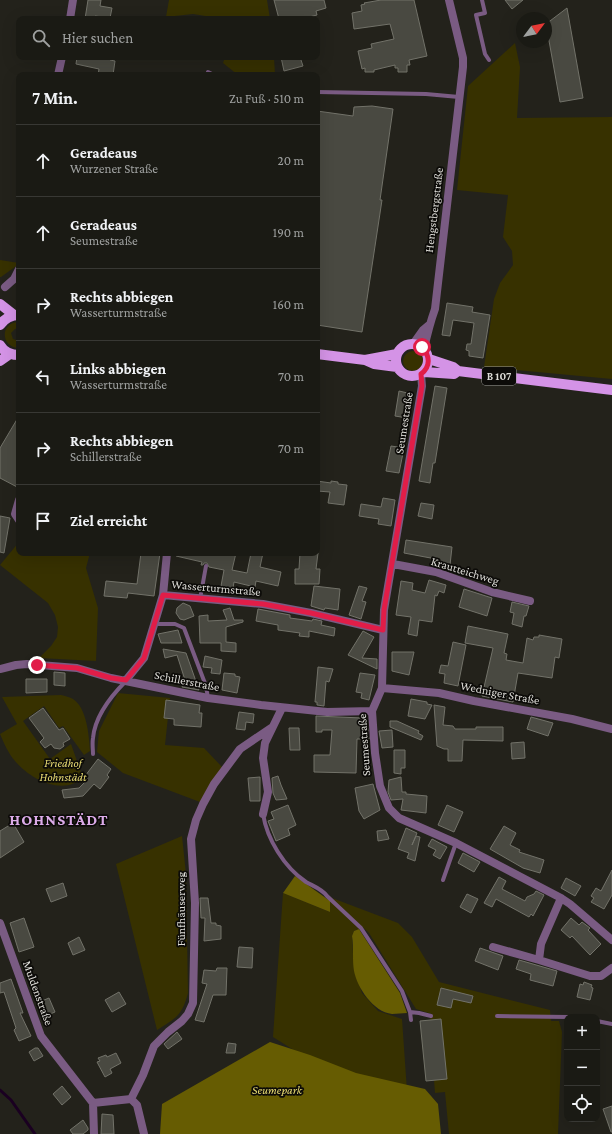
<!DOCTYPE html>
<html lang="de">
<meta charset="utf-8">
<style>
:root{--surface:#1a1a14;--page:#272722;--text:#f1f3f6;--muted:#9fa1a0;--line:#383834}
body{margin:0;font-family:"Crimson Pro",serif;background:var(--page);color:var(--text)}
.controls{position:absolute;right:12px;bottom:12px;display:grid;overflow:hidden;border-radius:8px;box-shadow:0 4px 16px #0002}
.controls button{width:36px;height:36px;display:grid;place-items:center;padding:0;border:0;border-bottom:1px solid var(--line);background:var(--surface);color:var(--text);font:20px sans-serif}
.compass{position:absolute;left:516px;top:12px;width:36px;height:36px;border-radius:50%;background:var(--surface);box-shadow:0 4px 16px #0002;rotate:58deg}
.stop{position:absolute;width:12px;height:12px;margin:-9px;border:3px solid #e11d48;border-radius:50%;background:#fff}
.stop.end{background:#e11d48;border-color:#fff;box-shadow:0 1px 4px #0008}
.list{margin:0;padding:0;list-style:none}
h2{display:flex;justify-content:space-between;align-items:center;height:52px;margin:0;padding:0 16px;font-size:17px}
h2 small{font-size:13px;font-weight:400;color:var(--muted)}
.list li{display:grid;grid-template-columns:26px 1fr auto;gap:12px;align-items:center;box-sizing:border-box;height:72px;padding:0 16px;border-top:1px solid var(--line)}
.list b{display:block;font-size:15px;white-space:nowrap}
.list p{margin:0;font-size:13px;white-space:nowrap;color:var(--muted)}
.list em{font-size:13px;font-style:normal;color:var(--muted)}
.icon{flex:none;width:22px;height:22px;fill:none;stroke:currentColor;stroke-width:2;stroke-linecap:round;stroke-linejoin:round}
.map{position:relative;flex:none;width:612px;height:1134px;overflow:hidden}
.search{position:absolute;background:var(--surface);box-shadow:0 4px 16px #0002;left:16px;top:16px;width:304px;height:44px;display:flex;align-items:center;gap:10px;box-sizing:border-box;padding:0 14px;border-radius:8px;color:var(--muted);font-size:15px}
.panel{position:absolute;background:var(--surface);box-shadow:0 4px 16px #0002;left:16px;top:72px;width:304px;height:484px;border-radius:8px}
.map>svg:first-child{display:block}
.green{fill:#373100}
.forest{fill:#665c02}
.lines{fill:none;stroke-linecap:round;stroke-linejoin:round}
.stream{stroke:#1a0021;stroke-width:3}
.building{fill:#494941;stroke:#727269}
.lane{stroke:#7a5b83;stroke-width:4}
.street{stroke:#7a5b83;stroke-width:8}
.primary{stroke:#d493e6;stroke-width:10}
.route{stroke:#e11d48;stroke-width:5}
.labels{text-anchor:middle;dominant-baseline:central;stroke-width:3.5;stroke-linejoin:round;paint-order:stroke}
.shield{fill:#0c0b08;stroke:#9e9d99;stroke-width:1}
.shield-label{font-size:11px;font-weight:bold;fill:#dddcd7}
.street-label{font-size:12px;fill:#dddcd7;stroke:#0c0b08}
.park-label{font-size:12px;font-style:italic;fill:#e9dc73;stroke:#0c0b08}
.district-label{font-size:16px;font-weight:bold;letter-spacing:1px;fill:#dcabe9;stroke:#0c0b08}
</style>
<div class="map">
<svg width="612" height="1134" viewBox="0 0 612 1134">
<rect width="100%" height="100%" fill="#23221b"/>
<path class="green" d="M169 0H267L270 19H224L193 14 166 17Z
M515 43 520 67 517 118 612 117V379L484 367 494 299 500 283 513 265 512 251 503 237 508 195 457 190 468 86Z
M225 57H274L275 75H238L223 63Z
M0 260 19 263V264L1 277H0Z
M19 322V328L15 329 11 333 13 339 19 341V348C0 347 0 322 19 322Z
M403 361a10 10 0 1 1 20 0a10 10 0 1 1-20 0Z
M19 542V553H90L86 568 98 608 96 661 39 658 51 646 57 637 58 627 55 615 48 603 0 565Z
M118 693 170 698 165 745 204 748 223 768 200 802 123 773 97 752 99 731Z
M61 695C65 696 70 697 73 699 87 708 89 736 90 751L84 755 63 726 59 728 44 706 23 721 50 759 71 744 83 778C62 796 30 779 15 761 8 753 4 743 0 734L17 724 2 697Z
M182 836 186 874 188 993C182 1016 176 1018 157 1030L116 864Z
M283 893 330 912V901L359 929 354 931 352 936 354 970 362 993 378 1011 402 1019 410 1134 308 1059 273 1037Z
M332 898 398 923 412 937 439 982 550 1010 551 1021H559L562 1032 558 1134H449L445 1092 435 1093 434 1080 426 1081 420 1021 430 1020 432 1014 416 1009 369 933Z"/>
<path class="forest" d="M295 876 330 901V912L283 893Z
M359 929 400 993 407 1013C402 1013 397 1014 392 1014 373 1012 357 987 354 971 352 960 354 948 352 936L354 931Z
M270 1042 310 1055 356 1073 425 1089 438 1104 441 1134H160L162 1104Z"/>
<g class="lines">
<path class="stream" d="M0 1090 11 1100 35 1134"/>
</g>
<path class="building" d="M88 0H101L100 6 112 8 110 18 95 16V19H85Z
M274 0H324L326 8 316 11 317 15 305 18V19H279Z
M381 0H414L427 56 409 60 410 65H407V72H398V68H395V65L374 70V72H365V68L362 69 358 51 372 48 371 44 394 39 390 24 354 29 352 13 362 11 361 5 365 4 364 3Z
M505 0H523L512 9Z
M567 8 583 98 560 102 546 24Z
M77 57H111L110 60 115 61 113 75H98L99 69 76 64Z
M281 57H300L303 66 284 71Z
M372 106 393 109 380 200H382L362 332 317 325V111L353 116 354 107Z
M447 303 473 307 472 312 490 315 483 358 469 356V351L466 350 467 344H471L474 323 453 320 450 336 442 335Z
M435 386 447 388 435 463H433L430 483 419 481Z
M399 391 412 394 407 418 395 416Z
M19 416V488L0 478V448Z
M391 446 404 448 399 473 386 471Z
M317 481 331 483V481L338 482V484L347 485 344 505 328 503 330 492 317 491Z
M383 498 395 500 391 526 378 524 379 519 359 516 361 504 381 507Z
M421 503 434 505 432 519 418 516Z
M0 516 10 518 4 553 0 552Z
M406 540 452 547 450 565 436 563V559L404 553Z
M141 553H160L154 596 128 593 127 598 104 596 106 581 137 584Z
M176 553H236L232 570 247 573 251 553H263L260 567 281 572 278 586 256 581 255 587 234 582 233 588 221 586 224 570 209 567 207 563H204L203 565H201L202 562 176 556Z
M300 553H318L316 569H320L319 584H295V569H299Z
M429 580 446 585 444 593 439 591 437 596 435 595 432 622 419 620 417 636 408 634 411 617 396 615 401 581 413 583 412 590 425 593Z
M314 586 340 589 338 610 325 608 324 610 311 606Z
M359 586 367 588 362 601 366 602 361 619 349 615Z
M464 589 492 598 487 616 459 607Z
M512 602 529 606 526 616H524L522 627 512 624 514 613 510 612Z
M183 603 190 606 194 616 184 620 180 619 176 613 177 608Z
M230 608 234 620H243V622L226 627V642L236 643V652L221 651V643H200L199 616 208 615V621L227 620 223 610Z
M258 609 290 615V618L312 621 313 619 322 621 321 625 335 628 334 636 309 631V637L299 636 300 633 278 630V625L256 621Z
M468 626 508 634 504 653 507 654 506 660 523 663 527 638 533 640 534 637H539V635L562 639 559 658 555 657 552 678 518 673 513 702 482 696 493 648 465 643Z
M178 630 182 643H161L158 634Z
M363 631 374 637 362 658 377 659V669L348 655Z
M453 642 466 645 458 686 444 683 445 674 439 673 441 665 448 666Z
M163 649 186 653 199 690 182 687 185 680 177 655 165 658Z
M392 652H414L409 675 392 671Z
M205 656 222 660 220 674 211 673 212 668 203 667Z
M318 667 333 669 329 682 326 681 324 706 317 705V702H315Z
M54 672 65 673V686L54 685Z
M224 673 235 674V676L240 677 237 693 222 690Z
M360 673 375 675 369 700 361 698 362 693 356 692Z
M26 679H47V692L26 693Z
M411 699 427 702V704L432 705 425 719 408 716Z
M166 700 200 705 199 713H202L201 727 174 725V719L164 718Z
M434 705 445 707 443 725 453 726 455 729H476V727H503V741L463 740 462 761H448V749H444L437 746Z
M43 708 59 730 63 728 70 739 63 743 64 746 60 749 54 748 51 744 45 748 40 742 44 738 29 718Z
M239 712 254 714 253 723 246 722 245 730 236 729Z
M316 716 362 718V728H368L369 739H357L356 773 314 772V755H330L332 730H322V732H316Z
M531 717 553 723 548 736 527 729Z
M390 721H397L419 731 418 733 423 736 421 740 390 727Z
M289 728H299L300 750H290Z
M392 730 393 747 382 748 379 731Z
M524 742 525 758 512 759 511 743Z
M394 750H405V768H401V774L394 773Z
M98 759 111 769 107 775 109 777 100 789 94 784 83 796 64 798 62 790 79 788 88 779 85 776Z
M278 776 281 785 287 799 276 800 273 793 272 778Z
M260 777V801H250L248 778Z
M401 777 402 792H406V794L427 796 426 813 401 810 403 799 391 800 388 792 389 780Z
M373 784 380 810 364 819 359 811 355 788Z
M288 805 296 825 288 829 290 835 276 841 268 821 274 819 271 812Z
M447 805 463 812 454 832 438 825Z
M13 823 24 842 0 858V831Z
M504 826 516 833 510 845 520 850 519 852 544 860 540 873 523 868 490 849Z
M406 828 417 833 412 845 416 836 420 837 415 861 407 858 409 853 398 849Z
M386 830 389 839 378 841 377 831Z
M432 839 447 847 440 859 433 855 436 850 428 846Z
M463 853 480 862 474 872 458 863Z
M612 870V895L604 909 591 902 594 898 591 896 596 888 601 891Z
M499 877 506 881 502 889 525 901 527 897 534 894 536 891 544 895 533 916 531 914 529 917 496 899 492 907 484 903Z
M566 878 581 886 575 896 561 888Z
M63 883 67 896 51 902 46 889Z
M467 894 478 899 471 913 460 907Z
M200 898H208L211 923H216V925L221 926V939L204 941 205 918H201Z
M24 918 34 947 19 952 10 923Z
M571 918 579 925 582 922 590 928 588 930 601 944 590 955 572 936 570 938 561 930Z
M79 937 85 950 73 955 68 943Z
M239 947 253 948 252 968 237 967Z
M480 948 503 956 498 970 475 961Z
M519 960 557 971 553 986 530 980 531 974 516 969Z
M217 968H227L226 995H213L204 1022 195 1020 207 984 202 983 204 970 216 971Z
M11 979 23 1013H20L31 1036 19 1041 14 1030 16 1028 4 992 0 993V983Z
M584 982 592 985 591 987 593 988 590 1000 577 997 580 984 583 985Z
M441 988 473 996 471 1003 453 999 451 1008 437 1005Z
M119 992 126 1004 112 1012 105 1000Z
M49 998 55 1012 43 1017 37 1003Z
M441 1019 447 1079 426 1081 420 1021Z
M177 1032 182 1039 168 1049 164 1044Z
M228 1043 236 1044 235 1053H226Z
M35 1048H38L43 1056 34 1061 29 1052Z
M116 1053 121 1063 110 1069 112 1073 105 1077 97 1062 100 1061 98 1058 106 1055 107 1057Z
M62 1086 71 1097 62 1105 53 1094Z
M612 1106V1132H611L603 1109Z
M102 1114 113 1115 114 1134H101Z
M83 1120 88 1128V1130L83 1134H73L70 1130Z"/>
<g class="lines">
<path class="lane" d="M482 0 485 13 476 15 485 54 489 60
M208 72 214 75
M317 92 426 94 459 97
M200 599 206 566
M155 624H175L184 628 206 686 208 698
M93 754C93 749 92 744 93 738 95 716 111 696 126 681
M263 814C267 839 284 867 306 882 313 886 322 889 327 896L361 928 402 991 410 1012 411 1020
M443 880 456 843
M410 1012 419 1013 431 1016
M497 1016 568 1017
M597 1021 612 1024"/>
<path class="street" d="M70 19 73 0
M58 75 62 57
M5 287 14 279 19 269
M413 344 423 330 429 325
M424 349C427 335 430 323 435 309L463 67V58L449 0
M421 374 422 386 384 610 382 688 372 711 375 753 380 786 389 808 399 818 456 843 561 898 570 904 612 940
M19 500 15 514 19 520
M393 564 436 572 492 592 530 601
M163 595 263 604 311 613 383 630
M0 669 16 665 27 664 77 668 111 678 208 698 261 705 327 712 372 711
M126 680 144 658 163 595 167 553
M382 688 439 693 474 701 572 719 612 729
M263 814 268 792 263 758 265 743 282 708
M561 898 541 944 539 960 590 976H601L612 968
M0 923 41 1036 93 1103 131 1099 137 1105 144 1134
M493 947 539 960
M131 1099 143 1075 154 1046 168 1032 182 1021 188 1014 193 1003 195 903 191 839 196 820 203 804 214 784 240 749 271 728
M93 1103 94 1134"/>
<path class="primary" d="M0 304 14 315
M0 325C5 318 11 315 19 315
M396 360a16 16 0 1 1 32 0a16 16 0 1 1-32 0Z
M0 345C4 352 11 355 19 355
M317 354 365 360 374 364 397 367
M429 359 453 367 458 371
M365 360 397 354
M0 361 10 354
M424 372 454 374 458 371 612 390"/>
</g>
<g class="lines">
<path class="route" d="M37 665 77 668 111 678 126 680 144 658 163 595 263 604 311 613 383 630 384 610 422 386 421 374C431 366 430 356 422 347"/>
</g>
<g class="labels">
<rect class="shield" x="482" y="367" width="34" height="18" rx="3"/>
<g class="shield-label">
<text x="499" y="376">B 107</text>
</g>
<g class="street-label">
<text transform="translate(434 210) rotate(-83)">Hengstbergstraße</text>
<text transform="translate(404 423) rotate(-81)">Seumestraße</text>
<text transform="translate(465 571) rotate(17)">Krautteichweg</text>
<text transform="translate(216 588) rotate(5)">Wasserturmstraße</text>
<text transform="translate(187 681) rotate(11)">Schillerstraße</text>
<text transform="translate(500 693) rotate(11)">Wedniger Straße</text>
<text transform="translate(364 745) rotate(-94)">Seumestraße</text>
<text transform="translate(181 909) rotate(-90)">Fünfhäuserweg</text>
<text transform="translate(38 993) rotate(70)">Muldenstraße</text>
</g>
<g class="park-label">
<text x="63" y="763">Friedhof<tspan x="63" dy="14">Hohnstädt</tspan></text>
<text x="277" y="1090">Seumepark</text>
</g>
<g class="district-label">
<text x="59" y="819">HOHNSTÄDT</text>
</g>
</g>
</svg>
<div class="controls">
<button>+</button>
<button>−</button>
<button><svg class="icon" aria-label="locate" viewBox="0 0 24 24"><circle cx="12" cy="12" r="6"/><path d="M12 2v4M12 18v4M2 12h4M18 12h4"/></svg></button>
</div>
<svg class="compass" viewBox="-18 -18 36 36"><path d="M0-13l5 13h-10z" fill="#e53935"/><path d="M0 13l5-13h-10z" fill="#9fa1a0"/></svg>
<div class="stop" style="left:422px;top:347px"></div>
<div class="stop end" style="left:37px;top:665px"></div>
<div class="search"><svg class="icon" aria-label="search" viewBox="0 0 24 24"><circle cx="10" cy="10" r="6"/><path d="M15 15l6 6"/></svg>Hier suchen</div>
<section class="panel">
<h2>7 Min.<small>Zu Fuß · 510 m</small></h2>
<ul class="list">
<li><svg class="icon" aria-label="ahead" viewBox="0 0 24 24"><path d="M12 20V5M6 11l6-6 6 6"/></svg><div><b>Geradeaus</b><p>Wurzener Straße</p></div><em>20 m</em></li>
<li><svg class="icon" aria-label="ahead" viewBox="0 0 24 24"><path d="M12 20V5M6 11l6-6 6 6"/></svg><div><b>Geradeaus</b><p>Seumestraße</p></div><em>190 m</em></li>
<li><svg class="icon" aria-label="right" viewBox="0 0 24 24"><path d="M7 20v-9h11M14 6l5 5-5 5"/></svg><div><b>Rechts abbiegen</b><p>Wasserturmstraße</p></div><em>160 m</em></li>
<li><svg class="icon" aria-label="left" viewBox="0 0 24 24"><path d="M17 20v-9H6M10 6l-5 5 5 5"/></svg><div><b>Links abbiegen</b><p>Wasserturmstraße</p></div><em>70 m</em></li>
<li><svg class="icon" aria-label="right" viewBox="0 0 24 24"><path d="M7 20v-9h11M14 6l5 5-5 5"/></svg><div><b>Rechts abbiegen</b><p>Schillerstraße</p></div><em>70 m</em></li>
<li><svg class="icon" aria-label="arrive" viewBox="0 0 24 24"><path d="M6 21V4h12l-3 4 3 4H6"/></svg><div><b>Ziel erreicht</b></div></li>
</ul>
</section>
</div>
